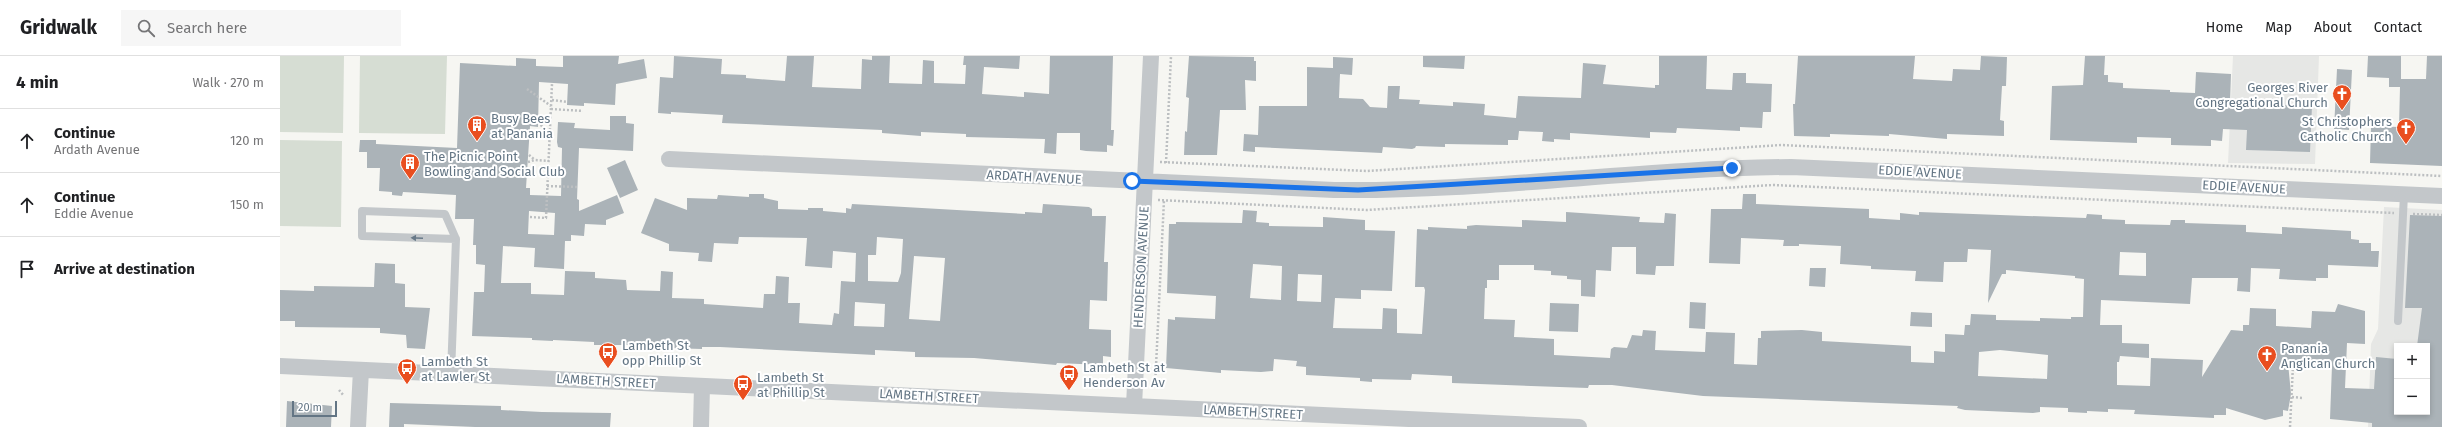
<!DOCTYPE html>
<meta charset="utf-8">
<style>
:root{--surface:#fff;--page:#f6f6f6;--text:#202124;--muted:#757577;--line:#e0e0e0}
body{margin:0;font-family:"Fira Sans",sans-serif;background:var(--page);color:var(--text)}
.controls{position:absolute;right:12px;bottom:12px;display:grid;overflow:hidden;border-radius:0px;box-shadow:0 2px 6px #0003}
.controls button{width:36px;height:36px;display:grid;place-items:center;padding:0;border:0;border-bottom:1px solid var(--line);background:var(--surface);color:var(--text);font:20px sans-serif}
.scale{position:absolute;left:12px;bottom:10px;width:45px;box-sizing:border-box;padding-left:4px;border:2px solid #637584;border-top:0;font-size:11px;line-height:14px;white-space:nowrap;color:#637584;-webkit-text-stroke:3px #fff;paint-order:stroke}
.stop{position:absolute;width:12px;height:12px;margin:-9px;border:3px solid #1a73e8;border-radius:50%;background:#fff}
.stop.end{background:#1a73e8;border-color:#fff;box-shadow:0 1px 4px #0008}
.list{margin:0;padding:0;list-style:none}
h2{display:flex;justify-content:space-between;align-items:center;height:52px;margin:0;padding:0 16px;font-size:17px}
h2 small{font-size:13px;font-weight:400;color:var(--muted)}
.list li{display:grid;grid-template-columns:26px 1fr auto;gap:12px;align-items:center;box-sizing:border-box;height:64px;padding:0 16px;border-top:1px solid var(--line)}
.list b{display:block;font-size:15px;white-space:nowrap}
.list p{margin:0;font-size:13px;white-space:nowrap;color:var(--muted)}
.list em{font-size:13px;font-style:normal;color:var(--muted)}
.icon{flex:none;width:22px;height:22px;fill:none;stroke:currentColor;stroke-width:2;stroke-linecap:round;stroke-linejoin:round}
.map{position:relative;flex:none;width:2162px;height:371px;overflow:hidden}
header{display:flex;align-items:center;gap:24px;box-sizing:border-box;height:56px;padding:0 20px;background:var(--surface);border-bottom:1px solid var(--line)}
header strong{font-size:19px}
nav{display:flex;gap:22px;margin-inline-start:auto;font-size:14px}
.search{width:280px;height:36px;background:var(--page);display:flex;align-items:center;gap:10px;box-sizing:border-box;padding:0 14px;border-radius:0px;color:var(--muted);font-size:15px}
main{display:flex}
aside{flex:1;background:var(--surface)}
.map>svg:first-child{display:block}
.built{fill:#e6e7e5;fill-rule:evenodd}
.green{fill:#d6ddd3}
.building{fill:#abb3b8;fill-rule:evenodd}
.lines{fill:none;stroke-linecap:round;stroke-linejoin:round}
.path{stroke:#bcbfc1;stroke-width:2.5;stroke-dasharray:2 2;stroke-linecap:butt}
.service{stroke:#c3c7ca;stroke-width:8}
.minor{stroke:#c3c7ca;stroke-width:16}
.oneway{fill:#687988}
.route{stroke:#1a73e8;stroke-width:5}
.labels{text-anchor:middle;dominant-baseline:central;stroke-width:4;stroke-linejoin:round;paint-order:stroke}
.poi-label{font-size:13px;fill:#637584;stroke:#fff;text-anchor:start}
.street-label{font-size:13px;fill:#637584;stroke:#fff}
</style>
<header>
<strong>Gridwalk</strong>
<div class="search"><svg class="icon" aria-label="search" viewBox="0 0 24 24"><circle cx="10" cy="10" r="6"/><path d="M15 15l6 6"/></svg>Search here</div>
<nav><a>Home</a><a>Map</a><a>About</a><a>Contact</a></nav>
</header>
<main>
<aside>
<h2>4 min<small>Walk · 270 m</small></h2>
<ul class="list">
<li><svg class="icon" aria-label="ahead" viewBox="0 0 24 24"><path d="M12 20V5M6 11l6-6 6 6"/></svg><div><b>Continue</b><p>Ardath Avenue</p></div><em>120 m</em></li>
<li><svg class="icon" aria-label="ahead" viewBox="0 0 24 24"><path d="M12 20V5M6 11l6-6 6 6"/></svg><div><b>Continue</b><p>Eddie Avenue</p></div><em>150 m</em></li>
<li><svg class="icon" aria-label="arrive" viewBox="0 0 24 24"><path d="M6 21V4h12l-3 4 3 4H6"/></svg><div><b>Arrive at destination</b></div></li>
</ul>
</aside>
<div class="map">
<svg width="2162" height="371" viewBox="0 0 2162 371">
<rect width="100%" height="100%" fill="#f6f6f2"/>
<path class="built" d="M1953 0H2039L2035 108 1948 107Z
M2104 151 2162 154V371H2088L2091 288 2098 273ZM2117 290H2147V356H2117Z"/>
<path class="green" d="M0 0H64L63 77 0 76Z
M80 0H167L165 78 79 77Z
M0 84 62 85 61 171 0 170Z"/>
<path class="building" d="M283 0H339L338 8 364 3 367 22 336 28 335 49 304 47V50L287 49 288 28 259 26 258 71 250 70 246 132H250V139L281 140 282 92 278 91 277 86 278 66 295 67 294 72 330 74V60H346V67L354 68 353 95 299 92 297 143 299 144V155L337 139 344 157 326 164V169L305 168 304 180 291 179V185H285L284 213 254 211 255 192 223 190 221 227H251V238L284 239 285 215 315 216V222L346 224 347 234 380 235 381 215 393 216 392 242 424 243V248L483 252 484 238H495L496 220 509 221 508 247H520L519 267 552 269 554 257 559 258 561 225 575 226 576 197 553 195 552 212 525 210 527 182 459 181 458 188 434 187 432 206 418 205 419 197 389 195V188L361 177 375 142 407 154V142L437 143 438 139 469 141V138H484V142L498 145V153L528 154V152H543V155L566 157V152L571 153 572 148 745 158V156L762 157 763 148 809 151 812 153V160H826L824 206H828L827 245 810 244 809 273 831 274V301L823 300V309L777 307 776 309 694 302 635 301V296L595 294V299L440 291H422V293L389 292V294L349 292V289H314V286L273 284V285L252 284V282L192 280 194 236H204L205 209 196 208V189H193L194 163H175L176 139 123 136 122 140 112 139V136L99 135 100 112H87V96H79L80 84H96V88L177 92 180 7 236 10V2L256 3V10L283 11ZM249 155 275 157 274 179 248 178ZM597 181 623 183 621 217 618 226 588 225V199H596ZM634 200 665 202 660 265 629 263ZM575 246 605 248 604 271 574 270Z
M394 0 442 3 441 18 466 19V22L505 25 507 0H534L532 31 581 33 582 3 592 4V0H610L609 27 642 28 643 4 654 5V27L685 28 686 9H683L684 0H740L739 13 704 11 702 38 744 41V36L769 38 770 0H833L831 74H834L833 90 827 89V96L806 95 800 94V77H777L776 98 764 97 765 83 686 81V78L641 76V80L602 77V74L442 67 443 59 391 56V58L378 57 380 21 393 22Z
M909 0 974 1V5H976V25L965 24 966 54H940L937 99H904L905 75 907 76 909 42 906 41Z
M1143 0H1185L1184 13 1143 11Z
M1379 0H1427L1426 33 1452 34 1453 17H1466V27L1492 28 1491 56H1483L1482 72 1460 71V75L1397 72 1396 77 1370 76V82L1290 77V84L1274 83V86L1262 85 1263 76 1239 75 1238 84H1228V89L1165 88V91L1136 90 1135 92 1132 93 1103 91 1102 97 975 91V96L963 95 964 78 978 79 979 50H1027V11L1053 12V1L1073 2 1072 19 1060 18 1059 42 1083 43 1090 51 1107 52 1108 30H1120L1119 43 1140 44 1139 48 1173 50V46L1205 48 1204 59 1236 62 1238 40 1301 42 1303 7 1326 9 1323 28 1375 32V29H1379Z
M1518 0H1635L1633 23 1672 25 1673 13 1700 14 1701 0 1727 1 1726 30H1722L1720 64 1724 65V80L1667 78V83L1609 78V80L1550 78V81L1514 80 1513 48H1515Z
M1805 0H1825L1824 19H1828V26L1843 27V32L1890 34V36L1915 37 1916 16 1951 18 1950 47 2032 50 2030 96 1966 94 1967 74 1943 73 1942 85 1931 84V90L1891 89V82L1857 81V87L1770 84 1772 30 1803 29Z
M2088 0H2121V23H2146L2147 0H2162V110L2090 107 2091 70 2119 71 2120 31H2109V22L2087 21Z
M2057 13 2072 14 2069 74 2054 73Z
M345 104 358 134 340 142 327 112Z
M1463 138H1476V148L1589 153V162L1620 164V157L1639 159V156L1806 162 1807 158 1822 159V163L1845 164V168L1890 169 1891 164H1905V167L1966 169V176L2002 178V171L2071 175V183L2079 184V187H2091V195H2099L2098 211 2048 209V222H2036V225L1999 223 2000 213 1971 212 1970 236 1957 235 1958 222H1912L1910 248 1821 244 1820 269H1842V287L1869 288V302L1840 300 1839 306H1837V329L1870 330 1871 302 1923 304 1922 321 1951 274 1963 275V269H1969L1970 252 1996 253V270L2031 272 2032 255 2055 256 2058 248 2085 255V288L2067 287 2065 332 2094 333 2096 301 2117 303V356H2147V290H2137L2142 252H2125L2130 159 2162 160V371H2092V367L2050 363 2052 309 2008 307 2011 338 2008 355 2003 354V360L1985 364 1946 352V359H1934V362L1854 358 1855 354 1828 353V356L1807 355V357L1788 356V352L1760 351V356L1753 357 1685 354 1677 352 1678 350 1423 340 1332 329H1309L1308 332 1172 327V320L1132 318 1131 324 1092 323V326L1080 325V322L1026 319V311L1016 310 1017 305 994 303 993 315 981 316 941 314V317L886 312 888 263 895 264V261L935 263 936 240 887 237 889 168H896V166L962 167 963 154 977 155 976 166 989 167V170L1043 171V161L1085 164V174L1115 175 1112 235 1081 234V243L1055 242 1053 272 1102 273 1103 252 1117 253V277L1142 278 1145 234 1144 231H1135L1137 173 1148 174V171L1187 173V170L1196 169 1242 171V164L1286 166V156L1360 161 1359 166 1384 167 1385 157 1396 158 1394 210H1376L1375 219 1356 218V191H1332L1331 215 1316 214 1315 241 1301 240V224L1287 223V220L1271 219V215L1254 214V209H1219V224H1207V232H1205L1204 263 1235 264 1234 281 1274 283V299L1330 302 1331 293 1334 291 1347 292 1352 279 1362 280 1363 274 1376 275 1375 294 1425 296 1426 276 1455 277 1454 308 1477 309 1478 282H1481V275L1522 274 1542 276V285L1631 290V306L1654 307V295L1665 296V278L1684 279 1685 269H1690L1691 258 1716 259V264L1760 265V262L1791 263V261H1803L1804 223 1795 222V220L1726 214V218H1722L1708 247 1711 194 1688 193 1687 206H1664L1663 226 1635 225 1636 215 1591 213V210L1560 208 1561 190 1519 188V190H1503L1504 184 1461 182 1460 208 1429 207 1431 153H1462ZM1840 196 1866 197V220L1839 219ZM973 208 1002 210 1001 244 970 242ZM1018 218 1042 219 1041 246 1017 245ZM1720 294 1768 299 1767 323 1698 320 1699 296Z
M95 207 115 208V227L125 228V251L150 252 145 293 127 292 126 279 100 277V272L15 271V265H0V234L34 235V230L94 231Z
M1530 212H1546L1545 231 1529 230Z
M1410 246 1426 247 1425 273 1409 272Z
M1270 247 1299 248 1298 276 1269 275Z
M1631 256 1652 257V271L1630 270Z
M7 345 52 350 51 371H6Z
M110 347 221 350V354L262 356 331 357 330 371H195L124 368V371H109Z"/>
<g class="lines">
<path class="path" d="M247 33 271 50
M272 44 287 46
M271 53 303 55
M258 66 270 79
M249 99 255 104
M248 106 255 104 269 105
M880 106 1087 115 1501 89 2162 120
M886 107 891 0
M268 120 280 121
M267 130 298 131
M878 144 1087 154 1493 129 2114 157
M2133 158 2162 159
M250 161 266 162 272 28
M875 331 884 144
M59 334 64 340
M2012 341 2023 342
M2010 371 2013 309"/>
<path class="service" d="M2118 265 2124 138
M171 318 176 183 165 158 82 155V180L176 183"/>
<path class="minor" d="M389 103 1054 134C1207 136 1359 112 1511 111L2162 140
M0 310 1299 371
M854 350 871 0
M78 371 81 314
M421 371 422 330"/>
</g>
<defs><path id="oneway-solid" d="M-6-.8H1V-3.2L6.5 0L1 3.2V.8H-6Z"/></defs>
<use class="oneway" href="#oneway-solid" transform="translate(137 182) rotate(-178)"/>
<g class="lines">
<path class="route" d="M852 125 1078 134 1452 112"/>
</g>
<defs>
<symbol id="church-pin" viewBox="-11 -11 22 30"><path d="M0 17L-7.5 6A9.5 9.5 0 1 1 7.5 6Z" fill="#e94e1f" stroke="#fff"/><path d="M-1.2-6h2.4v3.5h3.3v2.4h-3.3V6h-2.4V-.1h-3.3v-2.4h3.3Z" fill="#fff"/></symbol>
<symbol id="building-pin" viewBox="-11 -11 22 30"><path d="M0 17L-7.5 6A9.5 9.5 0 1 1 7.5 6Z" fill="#e94e1f" stroke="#fff"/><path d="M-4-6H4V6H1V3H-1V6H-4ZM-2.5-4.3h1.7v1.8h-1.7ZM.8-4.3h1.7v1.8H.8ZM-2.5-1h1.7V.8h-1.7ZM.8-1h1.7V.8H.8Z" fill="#fff"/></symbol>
<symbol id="bus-pin" viewBox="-11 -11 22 30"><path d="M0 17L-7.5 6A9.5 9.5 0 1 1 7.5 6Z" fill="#e94e1f" stroke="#fff"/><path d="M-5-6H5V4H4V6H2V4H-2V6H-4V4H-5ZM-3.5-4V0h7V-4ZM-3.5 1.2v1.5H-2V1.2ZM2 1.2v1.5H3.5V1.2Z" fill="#fff"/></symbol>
</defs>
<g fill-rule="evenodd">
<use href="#church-pin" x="2051" y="27" width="22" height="30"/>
<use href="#building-pin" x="186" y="58" width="22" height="30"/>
<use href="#church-pin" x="2115" y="61" width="22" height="30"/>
<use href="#building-pin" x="119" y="96" width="22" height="30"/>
<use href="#bus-pin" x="317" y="285" width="22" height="30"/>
<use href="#church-pin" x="1976" y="288" width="22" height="30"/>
<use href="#bus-pin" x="116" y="301" width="22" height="30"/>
<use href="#bus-pin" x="778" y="307" width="22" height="30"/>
<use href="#bus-pin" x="452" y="317" width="22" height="30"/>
</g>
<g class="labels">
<g class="poi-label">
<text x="2048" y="31" text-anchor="end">Georges River<tspan x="2048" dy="15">Congregational Church</tspan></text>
<text x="211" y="62">Busy Bees<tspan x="211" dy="15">at Panania</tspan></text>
<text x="2112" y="65" text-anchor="end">St Christophers<tspan x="2112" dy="15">Catholic Church</tspan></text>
<text x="144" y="100">The Picnic Point<tspan x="144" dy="15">Bowling and Social Club</tspan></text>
<text x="342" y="289">Lambeth St<tspan x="342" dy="15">opp Phillip St</tspan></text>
<text x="2001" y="292">Panania<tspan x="2001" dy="15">Anglican Church</tspan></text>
<text x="141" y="305">Lambeth St<tspan x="141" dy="15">at Lawler St</tspan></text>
<text x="803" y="311">Lambeth St at<tspan x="803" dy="15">Henderson Av</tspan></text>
<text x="477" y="321">Lambeth St<tspan x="477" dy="15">at Phillip St</tspan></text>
</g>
<g class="street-label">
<text transform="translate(1640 116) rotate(3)">EDDIE AVENUE</text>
<text transform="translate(754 121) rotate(3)">ARDATH AVENUE</text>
<text transform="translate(1964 131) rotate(3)">EDDIE AVENUE</text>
<text transform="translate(861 211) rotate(-87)">HENDERSON AVENUE</text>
<text transform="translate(326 325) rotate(3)">LAMBETH STREET</text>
<text transform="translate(649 340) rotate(3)">LAMBETH STREET</text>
<text transform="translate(973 356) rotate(3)">LAMBETH STREET</text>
</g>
</g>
</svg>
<div class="controls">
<button>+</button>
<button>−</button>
</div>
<div class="scale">20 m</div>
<div class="stop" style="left:852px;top:125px"></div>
<div class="stop end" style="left:1452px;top:112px"></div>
</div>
</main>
